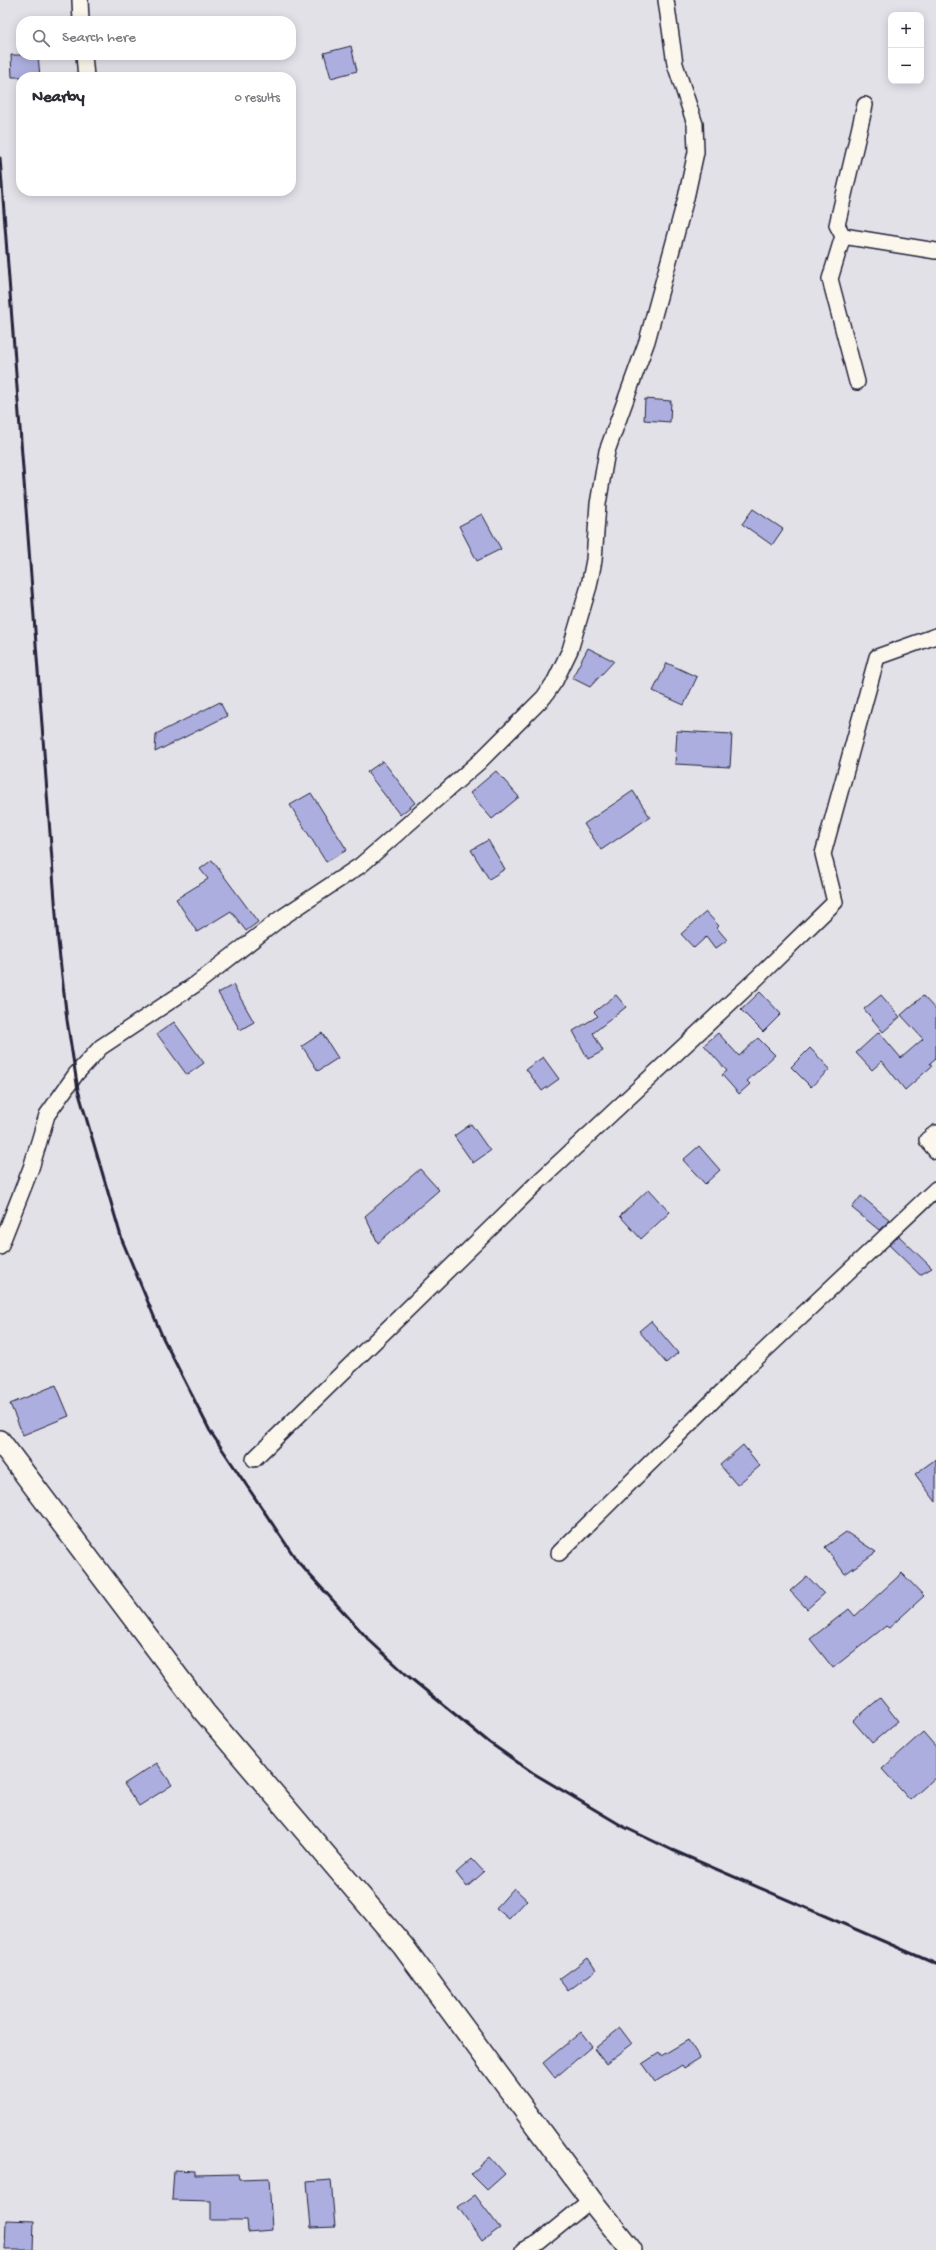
<!DOCTYPE html>
<meta charset="utf-8">
<style>
:root{--surface:#fff;--page:#f2f2f3;--text:#2b2b33;--muted:#7c7c81;--line:#e1e1e2}
body{margin:0;font-family:"Gochi Hand",sans-serif;background:var(--page);color:var(--text)}
.controls{position:absolute;right:12px;top:12px;display:grid;overflow:hidden;border-radius:8px;box-shadow:0 2px 10px #0003}
.controls button{width:36px;height:36px;display:grid;place-items:center;padding:0;border:0;border-bottom:1px solid var(--line);background:var(--surface);color:var(--text);font:20px sans-serif}
.list{margin:0;padding:0;list-style:none}
h2{display:flex;justify-content:space-between;align-items:center;height:52px;margin:0;padding:0 16px;font-size:17px}
h2 small{font-size:13px;font-weight:400;color:var(--muted)}
.icon{flex:none;width:22px;height:22px;fill:none;stroke:currentColor;stroke-width:2;stroke-linecap:round;stroke-linejoin:round}
.map{position:relative;flex:none;width:936px;height:2250px;overflow:hidden}
.search{position:absolute;background:var(--surface);box-shadow:0 2px 10px #0003;left:16px;top:16px;width:280px;height:44px;display:flex;align-items:center;gap:10px;box-sizing:border-box;padding:0 14px;border-radius:16px;color:var(--muted);font-size:15px}
.panel{position:absolute;background:var(--surface);box-shadow:0 2px 10px #0003;left:16px;top:72px;width:280px;height:124px;border-radius:16px}
.map>svg:first-child{display:block}
.building{fill:#acaedf;stroke:#22223b}
.lines{fill:none;stroke-linecap:round;stroke-linejoin:round}
.minor-casing{stroke:#22223b;stroke-width:18}
.secondary-casing{stroke:#22223b;stroke-width:24}
.minor{stroke:#fbf7ec;stroke-width:15}
.secondary{stroke:#fbf7ec;stroke-width:21}
.rail{stroke:#22223b;stroke-width:3}
</style>
<div class="map">
<svg width="936" height="2250" viewBox="0 0 936 2250">
<rect width="100%" height="100%" fill="#e3e1e8"/>
<filter id="ink" filterUnits="userSpaceOnUse"><feTurbulence type="fractalNoise" baseFrequency=".025" numOctaves="2"/><feDisplacementMap in="SourceGraphic" scale="8" xChannelSelector="R" yChannelSelector="G"/><feConvolveMatrix kernelMatrix="1 2 1 2 8 2 1 2 1" color-interpolation-filters="sRGB"/></filter>
<g filter="url(#ink)">
<path class="building" d="M351 46 357 71 331 78 324 53Z
M11 55H38L40 77H12Z
M645 399 671 401 670 422 644 420Z
M753 509 783 529 772 545 742 524Z
M482 514 501 549 477 561 459 526Z
M588 648 614 661 590 687 572 678Z
M667 663 697 677 684 705 653 691Z
M220 702 227 716 155 752 156 734Z
M677 731 732 734 730 767 675 764Z
M383 761 415 803 400 815 367 772Z
M496 771 519 797 492 819 470 793Z
M633 791 650 817 601 850 584 824Z
M311 793 347 850 326 862 290 805Z
M488 840 505 869 489 879 471 850Z
M212 860 258 922 246 931 231 911 197 932 176 899 208 879 200 869Z
M706 912 719 926 717 928 727 940 715 949 706 937 694 948 681 934Z
M233 985 254 1022 240 1030 218 993Z
M760 992 781 1014 763 1032 741 1010Z
M616 995 626 1007 593 1033 603 1051 588 1059 573 1031 598 1016 594 1012Z
M881 995 900 1017 883 1032 864 1009Z
M923 996 936 1010V1058L930 1063 932 1066 905 1090 882 1061 872 1070 856 1053 879 1032 901 1058 923 1039 901 1015Z
M174 1022 204 1063 187 1075 157 1034Z
M322 1033 338 1058 318 1071 302 1046Z
M718 1033 739 1056 758 1038 775 1055 747 1081 750 1084 739 1094 722 1075 727 1071 704 1045Z
M810 1048 830 1069 811 1087 791 1067Z
M543 1057 559 1079 542 1091 526 1069Z
M471 1124 490 1151 473 1163 454 1136Z
M699 1146 720 1170 705 1184 683 1160Z
M420 1169 439 1190 378 1243 365 1216Z
M649 1189 670 1212 641 1239 620 1216Z
M861 1196 890 1220 879 1230 852 1208Z
M899 1236 932 1268 920 1275 889 1245Z
M651 1321 678 1353 666 1363 639 1331Z
M56 1385 69 1416 23 1435 10 1404Z
M743 1445 760 1466 737 1485 720 1465Z
M936 1459V1502L915 1474Z
M846 1532 876 1552 845 1574 825 1547Z
M902 1573 924 1596 889 1628 886 1626 833 1668 810 1639 849 1609 855 1616Z
M807 1576 824 1594 807 1609 790 1591Z
M880 1698 898 1721 872 1743 853 1721Z
M923 1732 936 1747V1777L910 1800 882 1769Z
M157 1763 172 1785 139 1806 124 1784Z
M472 1859 484 1872 467 1887 456 1873Z
M514 1888 527 1900 509 1919 496 1908Z
M588 1958 596 1970 568 1991 559 1979Z
M620 2028 632 2044 606 2064 594 2049Z
M581 2032 592 2046 555 2078 543 2063Z
M688 2040 700 2058 684 2068 682 2065 655 2082 642 2064 659 2053 661 2056Z
M490 2157 505 2174 487 2190 471 2174Z
M174 2170 195 2171V2175L238 2174 239 2179 269 2178 272 2230 248 2232 247 2220H211V2201L172 2200Z
M331 2180 335 2227 311 2228 307 2182Z
M475 2195 500 2228 482 2241 458 2207Z
M6 2220 34 2221 33 2250H5Z"/>
<g class="lines">
<defs>
<path id="minor" d="M80 0 81 21
M84 55 86 77
M843 236 837 225 865 105
M857 382 830 279 843 236 936 251
M936 1133 927 1140 936 1151
M0 1247 31 1168 47 1115 76 1074 101 1047 196 984 281 918 361 865 479 762 544 697 555 681 570 650 589 586 594 560 598 504 607 451 647 341 686 198 696 152 695 124 675 64 666 0
M254 1459 535 1185 758 977 835 902 823 854 877 657 936 636
M559 1553 746 1368 936 1189
M523 2250 538 2243 591 2200"/>
<path id="secondary" d="M0 1441 205 1713 403 1946 591 2200 631 2250"/>
</defs>
<use href="#minor" class="minor-casing"/>
<use href="#secondary" class="secondary-casing"/>
<use href="#minor" class="minor"/>
<use href="#secondary" class="secondary"/>
<path class="rail" d="M0 158 58 941 67 1020 78 1090 122 1240 163 1338 210 1431 298 1562 369 1640 408 1676 490 1743 533 1773 624 1827 672 1850 936 1964"/>
</g>
</g>
</svg>
<div class="controls">
<button>+</button>
<button>−</button>
</div>
<div class="search"><svg class="icon" aria-label="search" viewBox="0 0 24 24"><circle cx="10" cy="10" r="6"/><path d="M15 15l6 6"/></svg>Search here</div>
<section class="panel">
<h2>Nearby<small>0 results</small></h2>
<ul class="list">
</ul>
</section>
</div>
